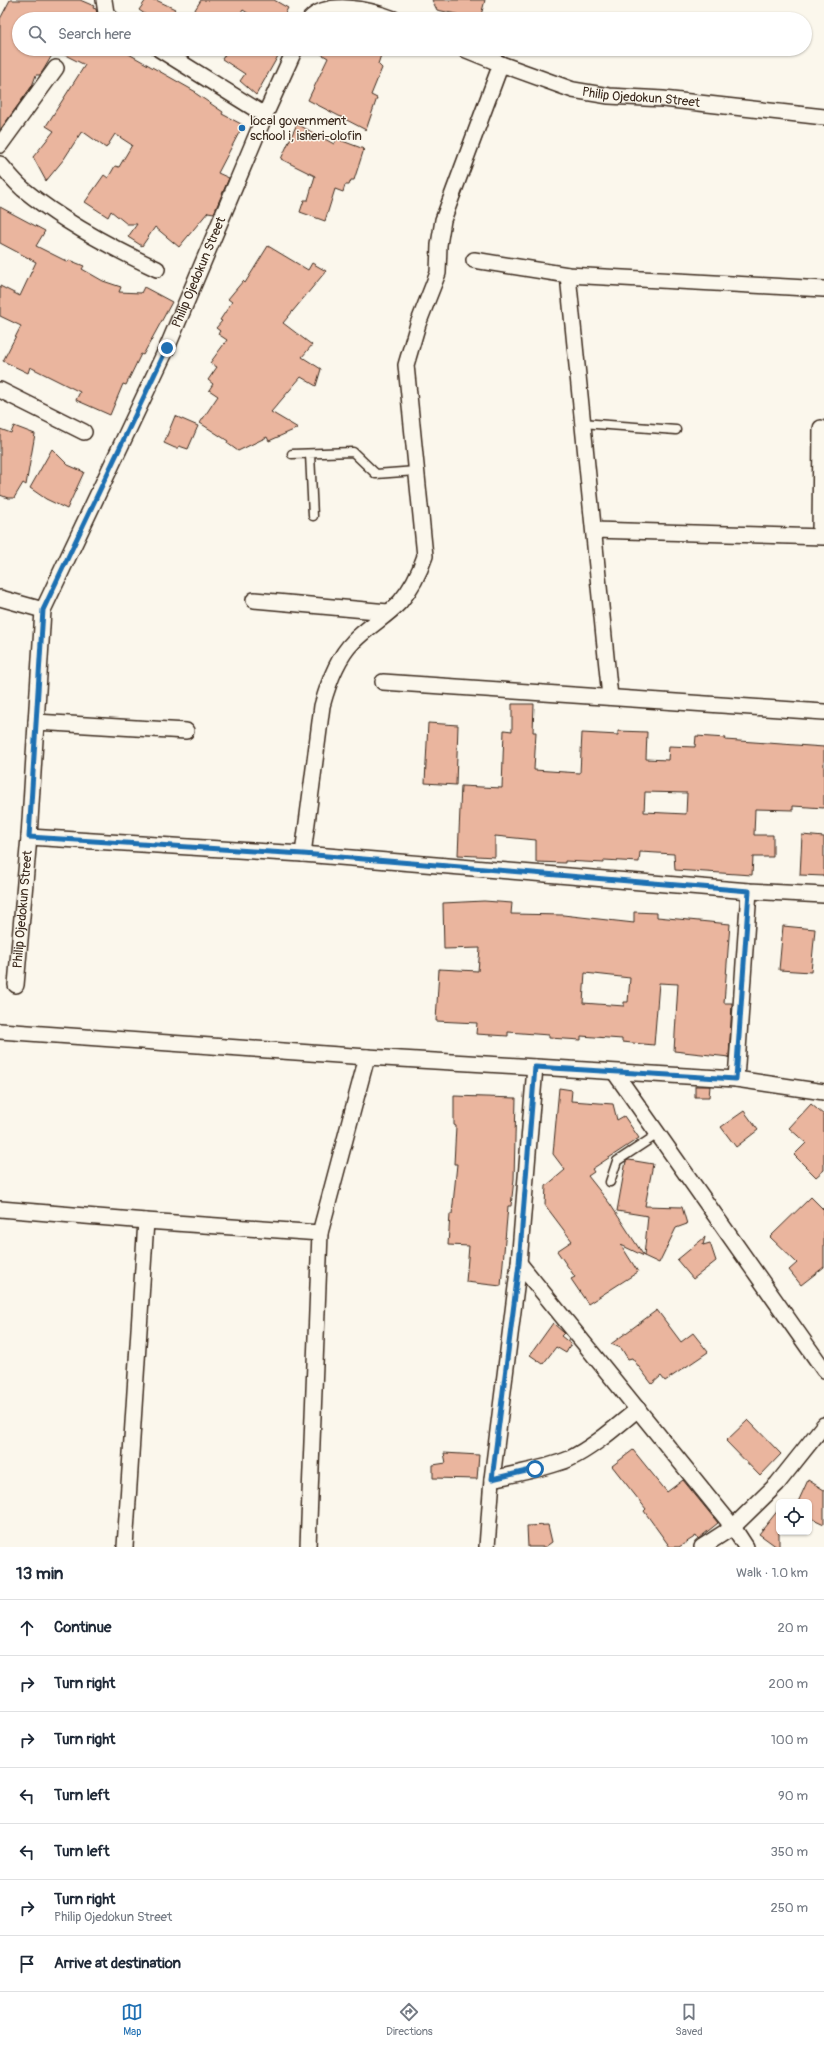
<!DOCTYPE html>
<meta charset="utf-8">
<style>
:root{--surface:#fff;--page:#f6f6f7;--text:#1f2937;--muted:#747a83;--line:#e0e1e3;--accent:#1f6fb2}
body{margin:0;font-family:Pangolin,sans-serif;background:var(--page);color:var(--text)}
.controls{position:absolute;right:12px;bottom:12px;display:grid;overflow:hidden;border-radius:6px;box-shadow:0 1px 3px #0004}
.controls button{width:36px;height:36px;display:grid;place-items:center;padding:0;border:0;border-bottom:1px solid var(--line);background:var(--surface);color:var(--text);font:20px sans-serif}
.stop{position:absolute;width:12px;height:12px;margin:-9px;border:3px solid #1f6fb2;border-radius:50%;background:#fff}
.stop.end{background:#1f6fb2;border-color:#fff;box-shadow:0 1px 4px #0008}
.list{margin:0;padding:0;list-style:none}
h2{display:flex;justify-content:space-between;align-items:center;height:52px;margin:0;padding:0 16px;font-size:17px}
h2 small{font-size:13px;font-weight:400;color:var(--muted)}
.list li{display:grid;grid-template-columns:26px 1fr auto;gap:12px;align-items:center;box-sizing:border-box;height:56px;padding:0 16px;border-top:1px solid var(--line)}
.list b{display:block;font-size:15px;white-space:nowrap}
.list p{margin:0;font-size:13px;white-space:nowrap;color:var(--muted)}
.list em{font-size:13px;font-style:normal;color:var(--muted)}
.icon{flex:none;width:22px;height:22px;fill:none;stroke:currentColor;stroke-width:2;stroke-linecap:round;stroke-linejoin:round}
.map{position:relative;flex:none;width:824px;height:1547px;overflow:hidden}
.search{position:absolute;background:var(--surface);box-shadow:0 1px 3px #0004;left:12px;right:12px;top:12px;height:44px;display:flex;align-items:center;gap:10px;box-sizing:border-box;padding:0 14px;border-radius:22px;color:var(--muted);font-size:15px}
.sheet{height:444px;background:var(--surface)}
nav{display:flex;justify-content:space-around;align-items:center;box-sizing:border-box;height:56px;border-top:1px solid var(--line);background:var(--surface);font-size:11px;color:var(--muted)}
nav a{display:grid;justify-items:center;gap:2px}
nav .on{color:var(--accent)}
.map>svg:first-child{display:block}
.building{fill:#eab59e;stroke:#3b2a1e;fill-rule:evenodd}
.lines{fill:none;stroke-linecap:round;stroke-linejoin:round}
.service-casing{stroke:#3b2a1e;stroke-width:11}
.minor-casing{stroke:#3b2a1e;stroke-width:18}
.service{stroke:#fbf7ec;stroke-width:8}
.minor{stroke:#fbf7ec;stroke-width:15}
.route{stroke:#1f6fb2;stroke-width:5}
.poi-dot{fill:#1f6fb2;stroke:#fbf7ec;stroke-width:1.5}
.labels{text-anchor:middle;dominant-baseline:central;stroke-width:3;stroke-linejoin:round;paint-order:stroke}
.street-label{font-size:13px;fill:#3b2a1e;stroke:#fbf7ec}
.poi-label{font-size:13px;fill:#3b2a1e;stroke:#fbf7ec;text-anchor:start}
</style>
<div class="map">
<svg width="824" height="1547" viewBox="0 0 824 1547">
<rect width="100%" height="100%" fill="#fbf7ec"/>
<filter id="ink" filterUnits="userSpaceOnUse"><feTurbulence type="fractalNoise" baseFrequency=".025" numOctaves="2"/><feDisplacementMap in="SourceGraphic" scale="8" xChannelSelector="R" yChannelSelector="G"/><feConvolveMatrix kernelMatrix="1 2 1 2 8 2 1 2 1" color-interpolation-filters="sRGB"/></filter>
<g filter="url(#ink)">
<path class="building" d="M10 0H80L94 6 93 8 96 9 98 17 97 19H19V49H120L196 92 195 93 223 112 222 114 243 125 218 173 229 178 214 213 208 212 179 247 155 227 142 246 128 237 137 224H127L111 211 108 217 85 202 104 175 108 178 115 166 119 167 132 145 115 134 106 148 82 131 64 159 46 181 33 157 54 131 46 126 85 65 55 50 44 69 40 75H36L32 86 0 130V19Z
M146 0H156L175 9 168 19H152L139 10Z
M201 0H274L288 8 282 19H257L243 10 237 19H204L193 13Z
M432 0H485L480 19 437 10Z
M229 49H282L256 95 240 81 245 74 222 59Z
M313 49H383L378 64 382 68 371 95 377 98 366 130 308 100 328 58Z
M297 124 334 144 337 139 364 149 354 180H351L349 185H345L343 192 335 189 325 221 300 212 304 200H308L315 176 281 159Z
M0 207 45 231 36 246 68 262 69 260 84 266 82 269 103 281 121 287 119 292 141 293 144 287 172 302 143 355 141 354 126 385 123 384 110 415 76 400 80 392 30 367 28 373 3 361 21 326 0 316V286L20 296 36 262 0 243Z
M268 246 308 270 312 263 326 271 283 323 312 345 302 357 321 369 316 386 301 377 271 412 298 428 269 441 267 437 238 451 227 443 228 441 200 423 218 396 209 390 213 384 208 380 217 367 210 363 227 340 218 334 220 331 216 328 222 321 220 320 232 302 228 299 243 281 245 283Z
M175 416 198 426 188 449 179 446 178 448H175L164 443Z
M14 426 35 434 26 485 23 483 14 498H8L0 495V429L11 433Z
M52 449 68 465 84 472 67 509 46 499 30 488Z
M512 704H534L533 732H536L534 770 580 773 582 733 618 735V731L647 732 646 759 668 760 669 746 695 747 696 736 726 738 725 740 824 747V808L793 806V810L755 809 754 835H773V857H753L752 875 675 870 674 854 640 852 639 862 604 860V863L565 861V863L536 862V840L495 836V857L458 855 461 786 502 788 504 730 512 731ZM645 792 687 793 686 814 644 812Z
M428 723 458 725 456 785 425 783Z
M802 835 824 837V876L800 875Z
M484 901 512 903 511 914 563 915 634 923V912L657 913V917L730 924 724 1003H732L729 1057 674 1051 678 984 659 983 654 1045 622 1042V1039L581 1036V1040L549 1038V1035L508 1032V1036L476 1034 477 1023 436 1021 439 969 478 971 480 948 444 949 443 903ZM585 973 630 978 628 1002H624V1006L583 1003Z
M783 926 815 929 811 972 779 970Z
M695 1086H710L709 1097H695Z
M559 1088 572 1090 571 1101 613 1104 617 1120 624 1116 639 1138 592 1169 594 1172 588 1176 610 1204 644 1256 621 1245 638 1272 588 1304 571 1279 575 1277 557 1251 572 1241 545 1205 546 1186 565 1170 553 1154Z
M454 1096 516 1098 514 1179 511 1206H508L501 1286 466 1282 469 1246 448 1245 450 1214H452L457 1164H454L456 1126 454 1125Z
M811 1104 824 1115V1170L816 1177 794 1155 806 1143 789 1128Z
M744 1111 758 1130 736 1147 721 1127Z
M629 1160 653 1164 645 1206 682 1207 687 1224 676 1228 659 1263 644 1256 648 1216 617 1211 626 1161Z
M811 1197 824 1210V1267L801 1285 789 1270 797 1263 770 1237Z
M705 1237 703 1245 710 1243 716 1261 693 1279 677 1260Z
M657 1310 681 1342 693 1333 708 1352 665 1381 661 1376 652 1384 632 1358 628 1359 621 1348 611 1344Z
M553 1323 564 1333 561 1336 571 1344 566 1353 556 1347 543 1364 530 1355Z
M748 1420 781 1454 760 1476 726 1441Z
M633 1450 667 1492 683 1480 718 1523 698 1539 696 1536 679 1547H670L644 1511 646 1509 612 1466Z
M444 1453 479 1455 477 1479 433 1478V1465L446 1463Z
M808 1480 824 1490V1524L809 1517V1502H798Z
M779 1509V1547H777L759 1534Z
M548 1525 552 1542 545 1547H528L527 1526Z"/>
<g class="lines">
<defs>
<path id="service" d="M582 423 676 430
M292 454 353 452 376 474 416 471
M310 454 313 516
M610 1182 617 1161 658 1134"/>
<g id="minor">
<path d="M104 0 106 13 112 19"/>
<path d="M310 19C328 0 369 9 394 19"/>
<path d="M159 49 265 115"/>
<path id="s1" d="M464 49 501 64 573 90 609 96 663 99 824 117"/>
<path d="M0 145 56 68"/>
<path d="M0 164C7 172 15 182 23 189 63 222 110 247 157 269"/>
<path d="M474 260 568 275 824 289"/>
<path d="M568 275 610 697"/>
<path d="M0 390 84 432"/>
<path d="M594 530 824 537"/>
<path d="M820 536 821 428"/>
<path d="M0 598 43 610"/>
<path d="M254 600 388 612"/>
<path d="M383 682 824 712"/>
<path d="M36 722 186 731"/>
<path d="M29 837 303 854 749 891 824 895"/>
<path d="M303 854 322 706C328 684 337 658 353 642 367 627 386 617 400 602 411 589 420 571 425 556L406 365 418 324 438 273 439 245 443 220 501 64"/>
<path id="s2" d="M16 985 29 837 43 610 167 348 265 115 295 49"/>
<path d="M0 1031 367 1057 736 1079 824 1092"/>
<path d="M615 1073 824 1370"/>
<path d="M736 1079 749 891"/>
<path d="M0 1209 146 1221 320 1233"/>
<path d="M519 1263 733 1527 746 1547"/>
<path d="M492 1479C517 1473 545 1469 569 1459 594 1447 617 1426 638 1409"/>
<path d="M125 1547 146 1221"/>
<path d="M308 1547 320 1233 367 1057"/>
<path d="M487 1547 492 1479 519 1263 535 1067"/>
<path d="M702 1547 733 1527 777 1484 824 1425"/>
</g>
</defs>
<use href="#service" class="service-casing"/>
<use href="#minor" class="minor-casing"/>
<use href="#service" class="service"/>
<use href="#minor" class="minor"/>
</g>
</g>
<g class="lines" filter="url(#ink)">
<path class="route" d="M167 348 43 610 29 837 303 854 749 891 736 1079 535 1067 519 1264 492 1479 535 1469"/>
</g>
<circle class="poi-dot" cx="242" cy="128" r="4"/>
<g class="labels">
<g class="street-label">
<text stroke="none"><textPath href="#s1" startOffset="185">Philip Ojedokun Street</textPath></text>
<text stroke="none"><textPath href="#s2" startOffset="748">Philip Ojedokun Street</textPath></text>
<text stroke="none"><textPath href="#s2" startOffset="76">Philip Ojedokun Street</textPath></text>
</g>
<g class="poi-label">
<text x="250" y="121">local government<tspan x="250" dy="15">school i, isheri-olofin</tspan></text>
</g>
</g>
</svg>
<div class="controls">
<button><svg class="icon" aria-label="locate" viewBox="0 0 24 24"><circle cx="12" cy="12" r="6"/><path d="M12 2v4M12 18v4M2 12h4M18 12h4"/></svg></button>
</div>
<div class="stop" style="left:535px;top:1469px"></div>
<div class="stop end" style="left:167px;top:348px"></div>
<div class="search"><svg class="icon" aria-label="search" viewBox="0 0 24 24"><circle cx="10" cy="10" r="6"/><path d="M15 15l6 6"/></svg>Search here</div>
</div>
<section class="sheet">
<h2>13 min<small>Walk · 1.0 km</small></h2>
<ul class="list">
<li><svg class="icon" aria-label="ahead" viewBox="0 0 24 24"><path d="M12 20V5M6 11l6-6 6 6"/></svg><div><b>Continue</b></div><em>20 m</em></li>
<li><svg class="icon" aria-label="right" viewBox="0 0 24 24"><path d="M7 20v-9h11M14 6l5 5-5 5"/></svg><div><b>Turn right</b></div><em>200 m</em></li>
<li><svg class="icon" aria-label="right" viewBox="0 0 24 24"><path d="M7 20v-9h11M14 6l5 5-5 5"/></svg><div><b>Turn right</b></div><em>100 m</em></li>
<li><svg class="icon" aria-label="left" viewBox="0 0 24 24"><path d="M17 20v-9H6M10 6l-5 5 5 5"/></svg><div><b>Turn left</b></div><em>90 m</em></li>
<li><svg class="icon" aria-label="left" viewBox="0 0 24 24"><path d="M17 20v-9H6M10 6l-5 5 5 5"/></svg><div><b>Turn left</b></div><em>350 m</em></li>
<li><svg class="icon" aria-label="right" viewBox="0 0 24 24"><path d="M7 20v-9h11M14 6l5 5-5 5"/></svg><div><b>Turn right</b><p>Philip Ojedokun Street</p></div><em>250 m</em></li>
<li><svg class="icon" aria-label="arrive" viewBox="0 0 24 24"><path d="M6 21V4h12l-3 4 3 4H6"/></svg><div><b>Arrive at destination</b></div></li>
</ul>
</section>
<nav>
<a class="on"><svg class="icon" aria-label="map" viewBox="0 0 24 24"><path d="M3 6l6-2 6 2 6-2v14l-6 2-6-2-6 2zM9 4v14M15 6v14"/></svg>Map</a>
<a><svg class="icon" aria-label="directions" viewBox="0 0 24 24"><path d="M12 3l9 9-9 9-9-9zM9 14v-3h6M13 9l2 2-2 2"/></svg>Directions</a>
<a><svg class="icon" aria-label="saved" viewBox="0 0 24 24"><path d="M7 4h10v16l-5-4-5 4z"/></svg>Saved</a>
</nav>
